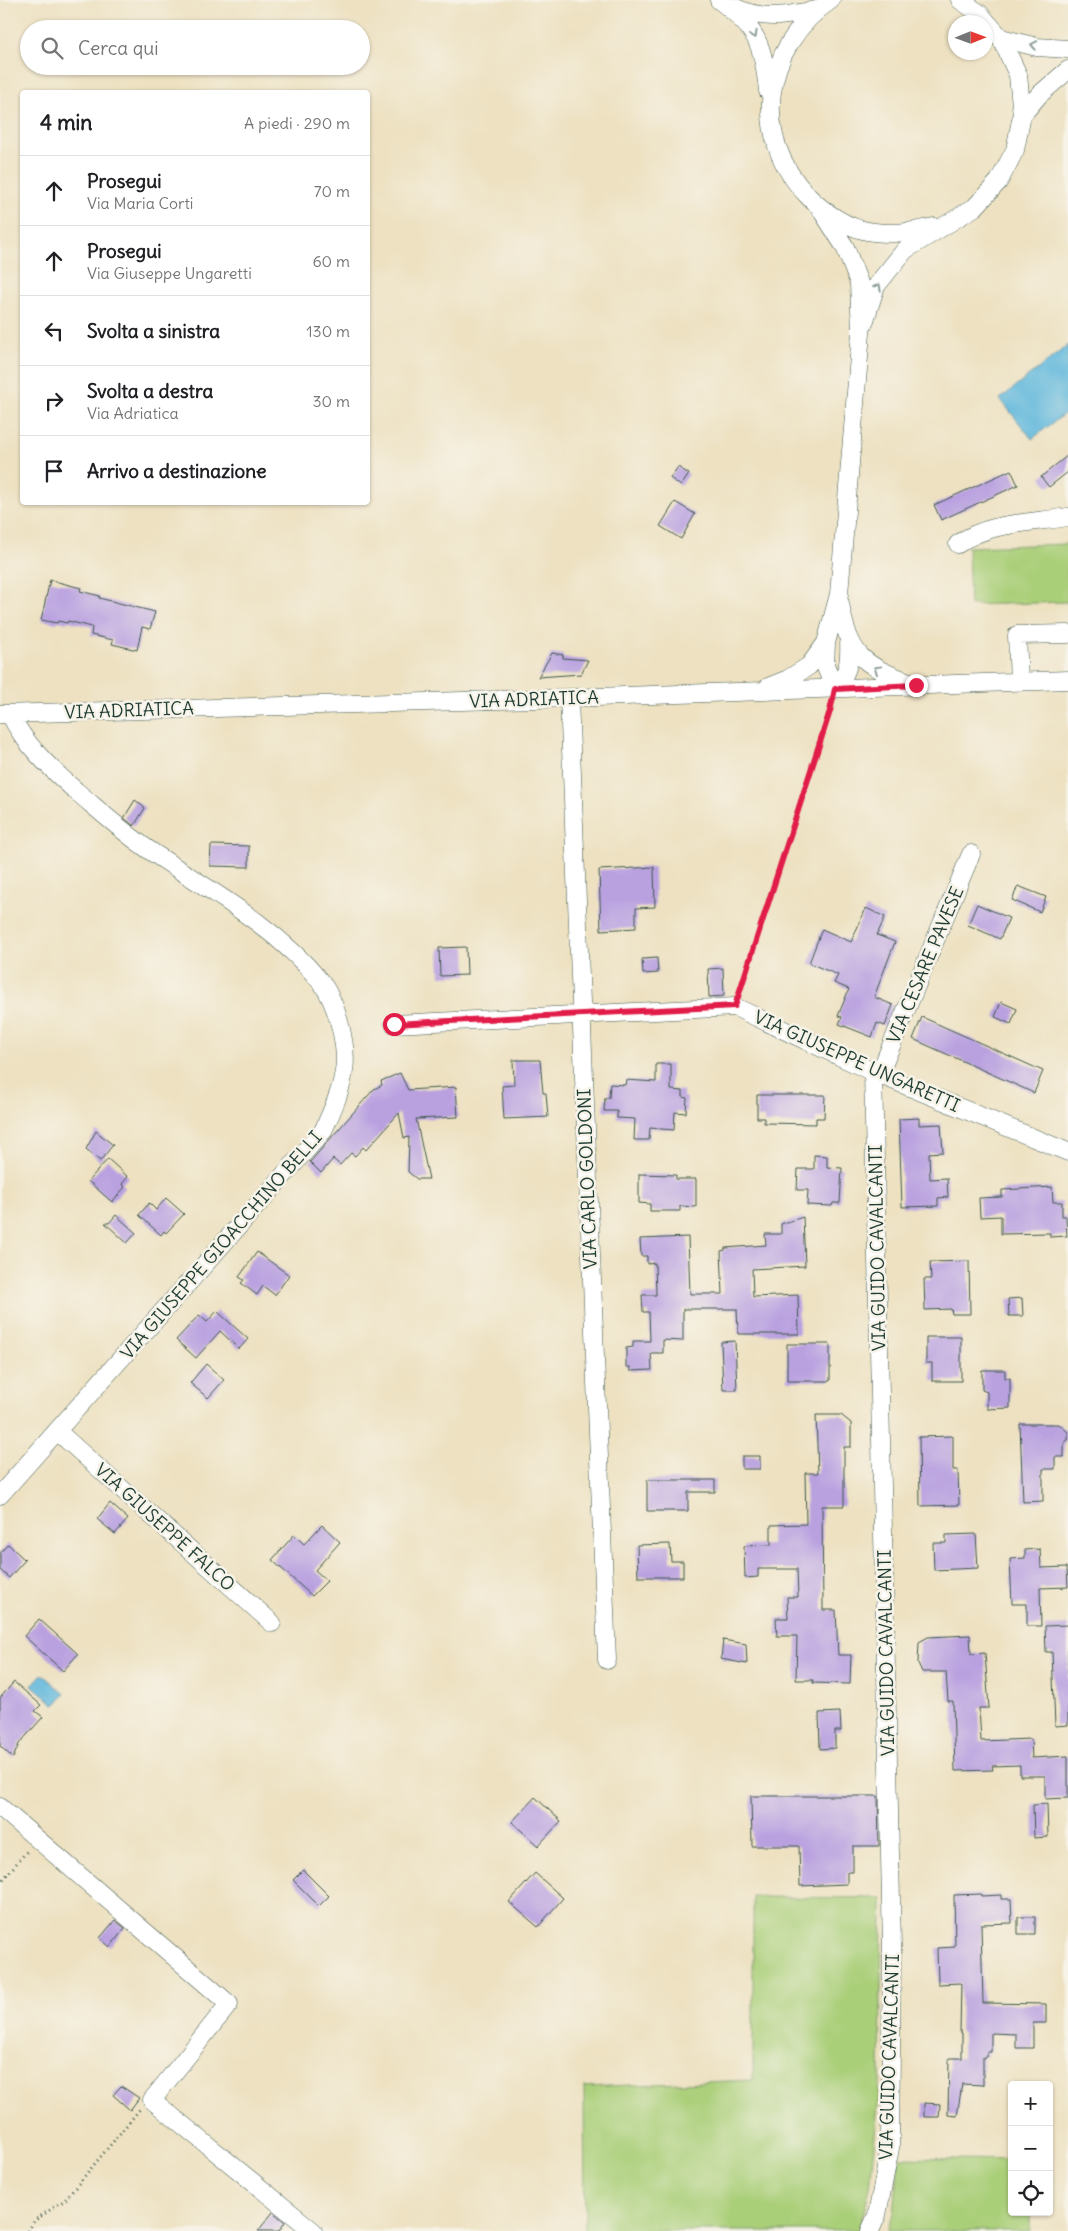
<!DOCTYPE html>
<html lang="it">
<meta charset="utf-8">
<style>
:root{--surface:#fff;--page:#f6f6f6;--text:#202124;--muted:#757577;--line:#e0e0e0}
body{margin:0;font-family:Delius,sans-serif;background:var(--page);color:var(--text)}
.controls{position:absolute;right:15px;bottom:15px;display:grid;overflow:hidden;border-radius:5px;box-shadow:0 1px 4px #0004}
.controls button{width:45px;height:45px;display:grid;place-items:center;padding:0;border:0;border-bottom:1px solid var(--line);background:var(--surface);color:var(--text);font:25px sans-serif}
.compass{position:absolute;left:948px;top:15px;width:45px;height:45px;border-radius:50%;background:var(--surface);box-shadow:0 1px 4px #0004;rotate:89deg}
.stop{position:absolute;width:15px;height:15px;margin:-11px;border:4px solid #e11d48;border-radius:50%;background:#fff}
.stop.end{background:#e11d48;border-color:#fff;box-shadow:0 1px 5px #0008}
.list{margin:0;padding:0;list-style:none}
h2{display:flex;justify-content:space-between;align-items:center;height:65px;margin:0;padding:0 20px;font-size:21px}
h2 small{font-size:16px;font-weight:400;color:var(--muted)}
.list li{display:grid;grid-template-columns:32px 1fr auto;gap:15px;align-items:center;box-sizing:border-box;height:70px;padding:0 20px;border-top:1px solid var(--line)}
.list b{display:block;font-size:19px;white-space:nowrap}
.list p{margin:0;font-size:16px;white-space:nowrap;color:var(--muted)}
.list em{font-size:16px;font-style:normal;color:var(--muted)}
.icon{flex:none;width:28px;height:28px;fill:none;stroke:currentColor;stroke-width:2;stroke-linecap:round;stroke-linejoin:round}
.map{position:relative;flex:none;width:1068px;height:2231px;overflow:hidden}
.search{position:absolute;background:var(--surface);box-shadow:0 1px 4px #0004;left:20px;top:20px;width:350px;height:55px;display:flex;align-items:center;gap:12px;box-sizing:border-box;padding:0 18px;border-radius:28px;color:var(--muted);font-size:19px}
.panel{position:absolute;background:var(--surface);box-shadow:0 1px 4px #0004;left:20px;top:90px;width:350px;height:415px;border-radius:5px}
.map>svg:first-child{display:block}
.green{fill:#aacf79;stroke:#648656}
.water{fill:#5fb7dc;stroke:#3f7a88}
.building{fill:#b9a1e0}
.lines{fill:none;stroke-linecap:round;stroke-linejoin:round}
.minor-casing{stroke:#3e5649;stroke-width:19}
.path{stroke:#3e5649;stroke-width:3;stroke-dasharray:1 4;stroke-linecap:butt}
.minor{stroke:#fff;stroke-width:18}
.oneway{stroke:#8f9e9a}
.route{stroke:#e11d48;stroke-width:6}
.labels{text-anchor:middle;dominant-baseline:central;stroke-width:5;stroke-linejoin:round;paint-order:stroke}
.street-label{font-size:18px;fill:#1f3d34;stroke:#f7f3e8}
</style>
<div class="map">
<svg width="1068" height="2231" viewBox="0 0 1068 2231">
<rect width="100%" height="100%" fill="#f7f3e8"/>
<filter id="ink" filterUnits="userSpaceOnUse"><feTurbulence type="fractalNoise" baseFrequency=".02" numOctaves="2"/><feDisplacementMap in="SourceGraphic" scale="10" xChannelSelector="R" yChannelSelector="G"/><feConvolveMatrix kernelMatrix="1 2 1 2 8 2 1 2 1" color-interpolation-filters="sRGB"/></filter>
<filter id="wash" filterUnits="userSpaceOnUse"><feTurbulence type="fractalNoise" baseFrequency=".0096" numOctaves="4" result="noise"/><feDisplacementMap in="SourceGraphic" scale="20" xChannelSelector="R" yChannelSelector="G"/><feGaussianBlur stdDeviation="1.12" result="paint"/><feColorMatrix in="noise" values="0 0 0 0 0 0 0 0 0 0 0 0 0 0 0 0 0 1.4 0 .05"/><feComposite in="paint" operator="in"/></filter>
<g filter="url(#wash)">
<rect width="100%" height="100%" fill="#ede1c1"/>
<path class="green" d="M1068 544V602L970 605 968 547Z
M753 1897 882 1898 880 2083 870 2187 859 2231H585L584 2087 753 2080Z
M899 2158 1012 2160V2212H1030V2231H887L894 2214Z"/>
<path class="water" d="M1068 345V411L1032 439 1000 399Z
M42 1674 65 1694 55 1705 32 1685Z"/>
<g id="blocks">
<path class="building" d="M1068 455V472L1049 487 1041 477Z
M678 467 689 474 681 486 670 478Z
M1011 470 1018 485 941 520 934 505Z
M675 502 695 514 681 539 660 526Z
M50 580 81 588 80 591 100 596 99 598 155 612 150 629 142 627 137 650 112 644 113 640 91 635 92 627 68 621 67 623 58 621 57 623 41 620Z
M552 653 563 655V658L588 660 581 674 538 677Z
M135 800 145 808 134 826 124 818Z
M211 845 249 846V867L210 866Z
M654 867 655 907 636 908V928L601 930 599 870Z
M1018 886 1046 897 1040 912 1012 900Z
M977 904 1009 918 1000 939 968 925Z
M866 908 885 917 877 935 895 942 874 997 893 1005 885 1026 877 1023 872 1037 839 1024 842 1017 838 1016 849 989 834 983 838 975 809 963 822 929 851 942Z
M466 947 467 975 440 976 439 948Z
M657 958 658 973 643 974 642 959Z
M723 968 724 996 709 997 708 969Z
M1001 1002 1017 1009 1011 1024 995 1017Z
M922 1017 1043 1071 1034 1093 913 1039Z
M513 1060H540L543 1093H546L548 1117 504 1119 502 1086 514 1085Z
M656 1064H671V1090L683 1091V1097L687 1098 686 1113 675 1112 674 1130 650 1128 649 1140H634L635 1119 617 1118V1111H604L605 1098H609L610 1084 625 1085 626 1080 656 1082Z
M400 1073 408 1090 456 1087 458 1117 416 1119 429 1179H417L408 1172 409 1137 404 1138 399 1113 366 1150 363 1147 355 1156 351 1153 340 1165 333 1159 321 1173 310 1162 374 1089 382 1085 381 1081Z
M757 1095H825L824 1118H816V1124L764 1123V1118H757Z
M919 1118V1125L941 1124 943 1152 929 1153 930 1179 947 1178 948 1197 938 1198V1206L902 1207 899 1119Z
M96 1131 113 1145 100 1161 86 1149Z
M814 1155 827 1156V1167L842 1168 840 1203H833L832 1206 807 1205 808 1190H797L798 1169H814Z
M108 1159 128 1177 122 1184 125 1187 112 1202 88 1181Z
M639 1174 676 1175V1179H696V1207L680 1206V1211H650V1204L639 1203Z
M1052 1187 1053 1202H1062V1216H1066L1067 1236 1050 1237V1233L1001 1234V1216L980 1217 979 1198 1002 1197V1190Z
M166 1198 184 1214 166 1233 164 1231 161 1235 139 1215 149 1203 156 1210Z
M116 1215 136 1233 127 1243 105 1223H109Z
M803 1217 805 1266 752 1269 753 1297 798 1295 799 1334H738L737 1309H683V1341L663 1340V1353H651L652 1370 630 1371V1367H626V1348L633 1347V1341H650L649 1312H643L642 1295H656L655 1263 647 1264V1256H641L640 1239 688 1237 690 1294H723L721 1251 725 1250V1248L766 1245 765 1234H781V1224Z
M257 1252 289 1275 275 1295 263 1286 257 1295 241 1283 244 1280 239 1277Z
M969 1261 970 1314H952L951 1309 925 1310 924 1279H931L930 1262Z
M1022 1298 1023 1316H1009L1008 1299Z
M217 1311 248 1339 239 1349 220 1331 196 1358 176 1340 199 1315 207 1322Z
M926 1337H961V1381H932V1363H926Z
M735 1341 737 1390H723L721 1342Z
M787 1344H830V1381H787Z
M206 1364 224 1380 208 1398 190 1383Z
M982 1370H1005V1378H1010V1408L987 1409V1392L982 1390Z
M816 1415H841L851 1423V1447H844V1506H822L823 1610H836L838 1655H851L850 1684 813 1683V1680H796L797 1636H777L776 1618H788L787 1597H798L797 1569H758V1577L745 1578 744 1546 771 1545V1525L806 1524 805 1473H818Z
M1020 1424H1059L1068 1432V1440L1064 1443V1457H1055V1469H1043V1501L1023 1502Z
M953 1436V1470H958L959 1505 920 1506 919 1437Z
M742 1456H760V1469H742Z
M647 1480H715V1492H688V1511H647Z
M110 1503 128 1519 115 1534 97 1519Z
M322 1525 340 1542 315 1570 327 1581 312 1596 272 1560 294 1535 304 1544Z
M976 1534 978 1568 934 1570 933 1543H946V1535Z
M8 1544 25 1560 9 1578 0 1570V1553Z
M670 1544 671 1561H683V1577H638L637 1545Z
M1040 1549 1041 1568 1067 1567 1068 1587 1040 1588 1041 1626H1027V1604H1012L1010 1559 1025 1558V1550Z
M39 1619 78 1654 63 1671 24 1636Z
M1068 1625V1725L1055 1726 1052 1652H1046L1045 1626Z
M970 1635 971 1654 985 1653 989 1708H979L981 1741 1031 1739 1032 1758 1068 1756V1798L1045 1799V1776H1020V1765L992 1766 993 1770 955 1771 953 1701H948L946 1672H922L918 1663 919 1642 928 1637Z
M723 1640 746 1644 747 1664 721 1659Z
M14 1682 41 1705 35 1711 43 1717 19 1744 13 1758 0 1746V1698Z
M840 1712 841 1731H835V1748L820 1749 819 1713Z
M751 1796H878L879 1846H853V1872H847V1884L800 1886 799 1846H752Z
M535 1797 561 1821 538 1846 512 1822Z
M1047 1804 1048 1837 1034 1838 1033 1805Z
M303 1870 329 1896 319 1906 293 1880Z
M535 1873 563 1898 538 1927 509 1902Z
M981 1894V1896L1001 1895V1899H1011L1012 1923 981 1924 983 2003 1046 2004V2023H1033V2048H1016V2034L991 2033V2052H987V2057H983V2085L962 2084 957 2116 948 2115 949 2058H962V2033H960L961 1983 938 1984 937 1948 955 1947 954 1895Z
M1018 1917H1035V1934H1018Z
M115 1920 125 1928 110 1947 100 1938Z
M121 2086 139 2098 130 2110 113 2095Z
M924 2103 940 2104 939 2117H924Z
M273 2212 285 2222 279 2231H258Z"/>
</g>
</g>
<g filter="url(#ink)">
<use href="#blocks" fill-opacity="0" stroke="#3e5649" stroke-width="1"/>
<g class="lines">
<defs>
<path id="minor" d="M719 0C757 29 763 43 768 91
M831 0C763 46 749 136 808 196 820 209 842 224 859 229 885 236 908 233 934 227
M734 7C763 21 786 16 816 10
M1001 38 1037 47 1068 49
M1022 115 1039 95 1068 70
M820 208 845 247 859 283 861 333 839 594 826 643 825 665 835 689
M864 323 876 286 905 250 975 207 999 181 1015 150 1022 115 1018 75 1001 38 979 13 960 0
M958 544C988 522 1032 523 1068 517
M840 603C848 654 862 665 909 682
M1019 681 1017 635 1068 634
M768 687 788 679 809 666 826 643
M835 689C849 671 850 662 849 639
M569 698 607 1660
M0 714 569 698 1068 680
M394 1024 735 1007 873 1072 1068 1152
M879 1075 971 854
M57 1431 272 1623
M0 1495 323 1131C332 1111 341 1092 344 1071 348 1045 336 1000 320 981 275 926 210 891 152 852 125 834 101 812 76 791 51 769 24 744 10 714
M0 1807 229 2004 152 2100 313 2231
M870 2231 877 2215 890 2148 892 1947 873 1072"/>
</defs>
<use href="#minor" class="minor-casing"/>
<path class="path" d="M740 992 831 705
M0 1883 27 1851
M28 2231 35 2220 65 2200 140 2109"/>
<use href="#minor" class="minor"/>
</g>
<defs><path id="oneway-chevron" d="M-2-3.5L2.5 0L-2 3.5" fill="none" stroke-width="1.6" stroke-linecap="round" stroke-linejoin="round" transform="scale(1.25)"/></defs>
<g class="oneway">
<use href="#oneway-chevron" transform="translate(754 35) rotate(61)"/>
<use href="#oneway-chevron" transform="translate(1034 45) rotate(-169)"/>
<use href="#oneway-chevron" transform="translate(878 287) rotate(-61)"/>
<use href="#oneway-chevron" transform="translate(877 669) rotate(-151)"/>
</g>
</g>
<g class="lines" filter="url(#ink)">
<path class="route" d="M394 1024 735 1006 830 711 835 689 916 685"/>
</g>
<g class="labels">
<g class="street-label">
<text transform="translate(534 699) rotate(-2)">VIA ADRIATICA</text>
<text transform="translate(129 710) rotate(-2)">VIA ADRIATICA</text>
<text transform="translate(925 965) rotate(-67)">VIA CESARE PAVESE</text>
<text transform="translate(857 1061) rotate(24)">VIA GIUSEPPE UNGARETTI</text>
<text transform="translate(587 1179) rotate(-92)">VIA CARLO GOLDONI</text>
<text transform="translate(221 1245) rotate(-49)">VIA GIUSEPPE GIOACCHINO BELLI</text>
<text transform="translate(877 1248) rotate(-91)">VIA GUIDO CAVALCANTI</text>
<text transform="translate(165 1527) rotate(42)">VIA GIUSEPPE FALCO</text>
<text transform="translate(886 1653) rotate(-91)">VIA GUIDO CAVALCANTI</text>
<text transform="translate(889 2057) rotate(-88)">VIA GUIDO CAVALCANTI</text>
</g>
</g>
</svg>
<div class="controls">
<button>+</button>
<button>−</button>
<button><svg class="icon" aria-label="locate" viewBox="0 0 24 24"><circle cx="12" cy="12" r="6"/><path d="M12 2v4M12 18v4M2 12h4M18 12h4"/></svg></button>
</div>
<svg class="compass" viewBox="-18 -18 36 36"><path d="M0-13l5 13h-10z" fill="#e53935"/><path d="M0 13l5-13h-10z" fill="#757577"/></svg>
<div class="stop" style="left:394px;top:1024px"></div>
<div class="stop end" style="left:916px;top:685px"></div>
<div class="search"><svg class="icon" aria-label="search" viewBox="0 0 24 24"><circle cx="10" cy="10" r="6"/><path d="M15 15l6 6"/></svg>Cerca qui</div>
<section class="panel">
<h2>4 min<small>A piedi · 290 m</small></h2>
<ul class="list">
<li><svg class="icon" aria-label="ahead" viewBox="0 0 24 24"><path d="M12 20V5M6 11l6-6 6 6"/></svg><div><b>Prosegui</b><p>Via Maria Corti</p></div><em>70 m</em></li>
<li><svg class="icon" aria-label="ahead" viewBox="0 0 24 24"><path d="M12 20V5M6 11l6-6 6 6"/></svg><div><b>Prosegui</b><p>Via Giuseppe Ungaretti</p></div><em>60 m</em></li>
<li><svg class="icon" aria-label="left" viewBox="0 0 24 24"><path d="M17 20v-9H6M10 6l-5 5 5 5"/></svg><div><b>Svolta a sinistra</b></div><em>130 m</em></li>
<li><svg class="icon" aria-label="right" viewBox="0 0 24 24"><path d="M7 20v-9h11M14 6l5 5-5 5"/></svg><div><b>Svolta a destra</b><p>Via Adriatica</p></div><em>30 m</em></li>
<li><svg class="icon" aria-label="arrive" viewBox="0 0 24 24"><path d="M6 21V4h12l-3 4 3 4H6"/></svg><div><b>Arrivo a destinazione</b></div></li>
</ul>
</section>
</div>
